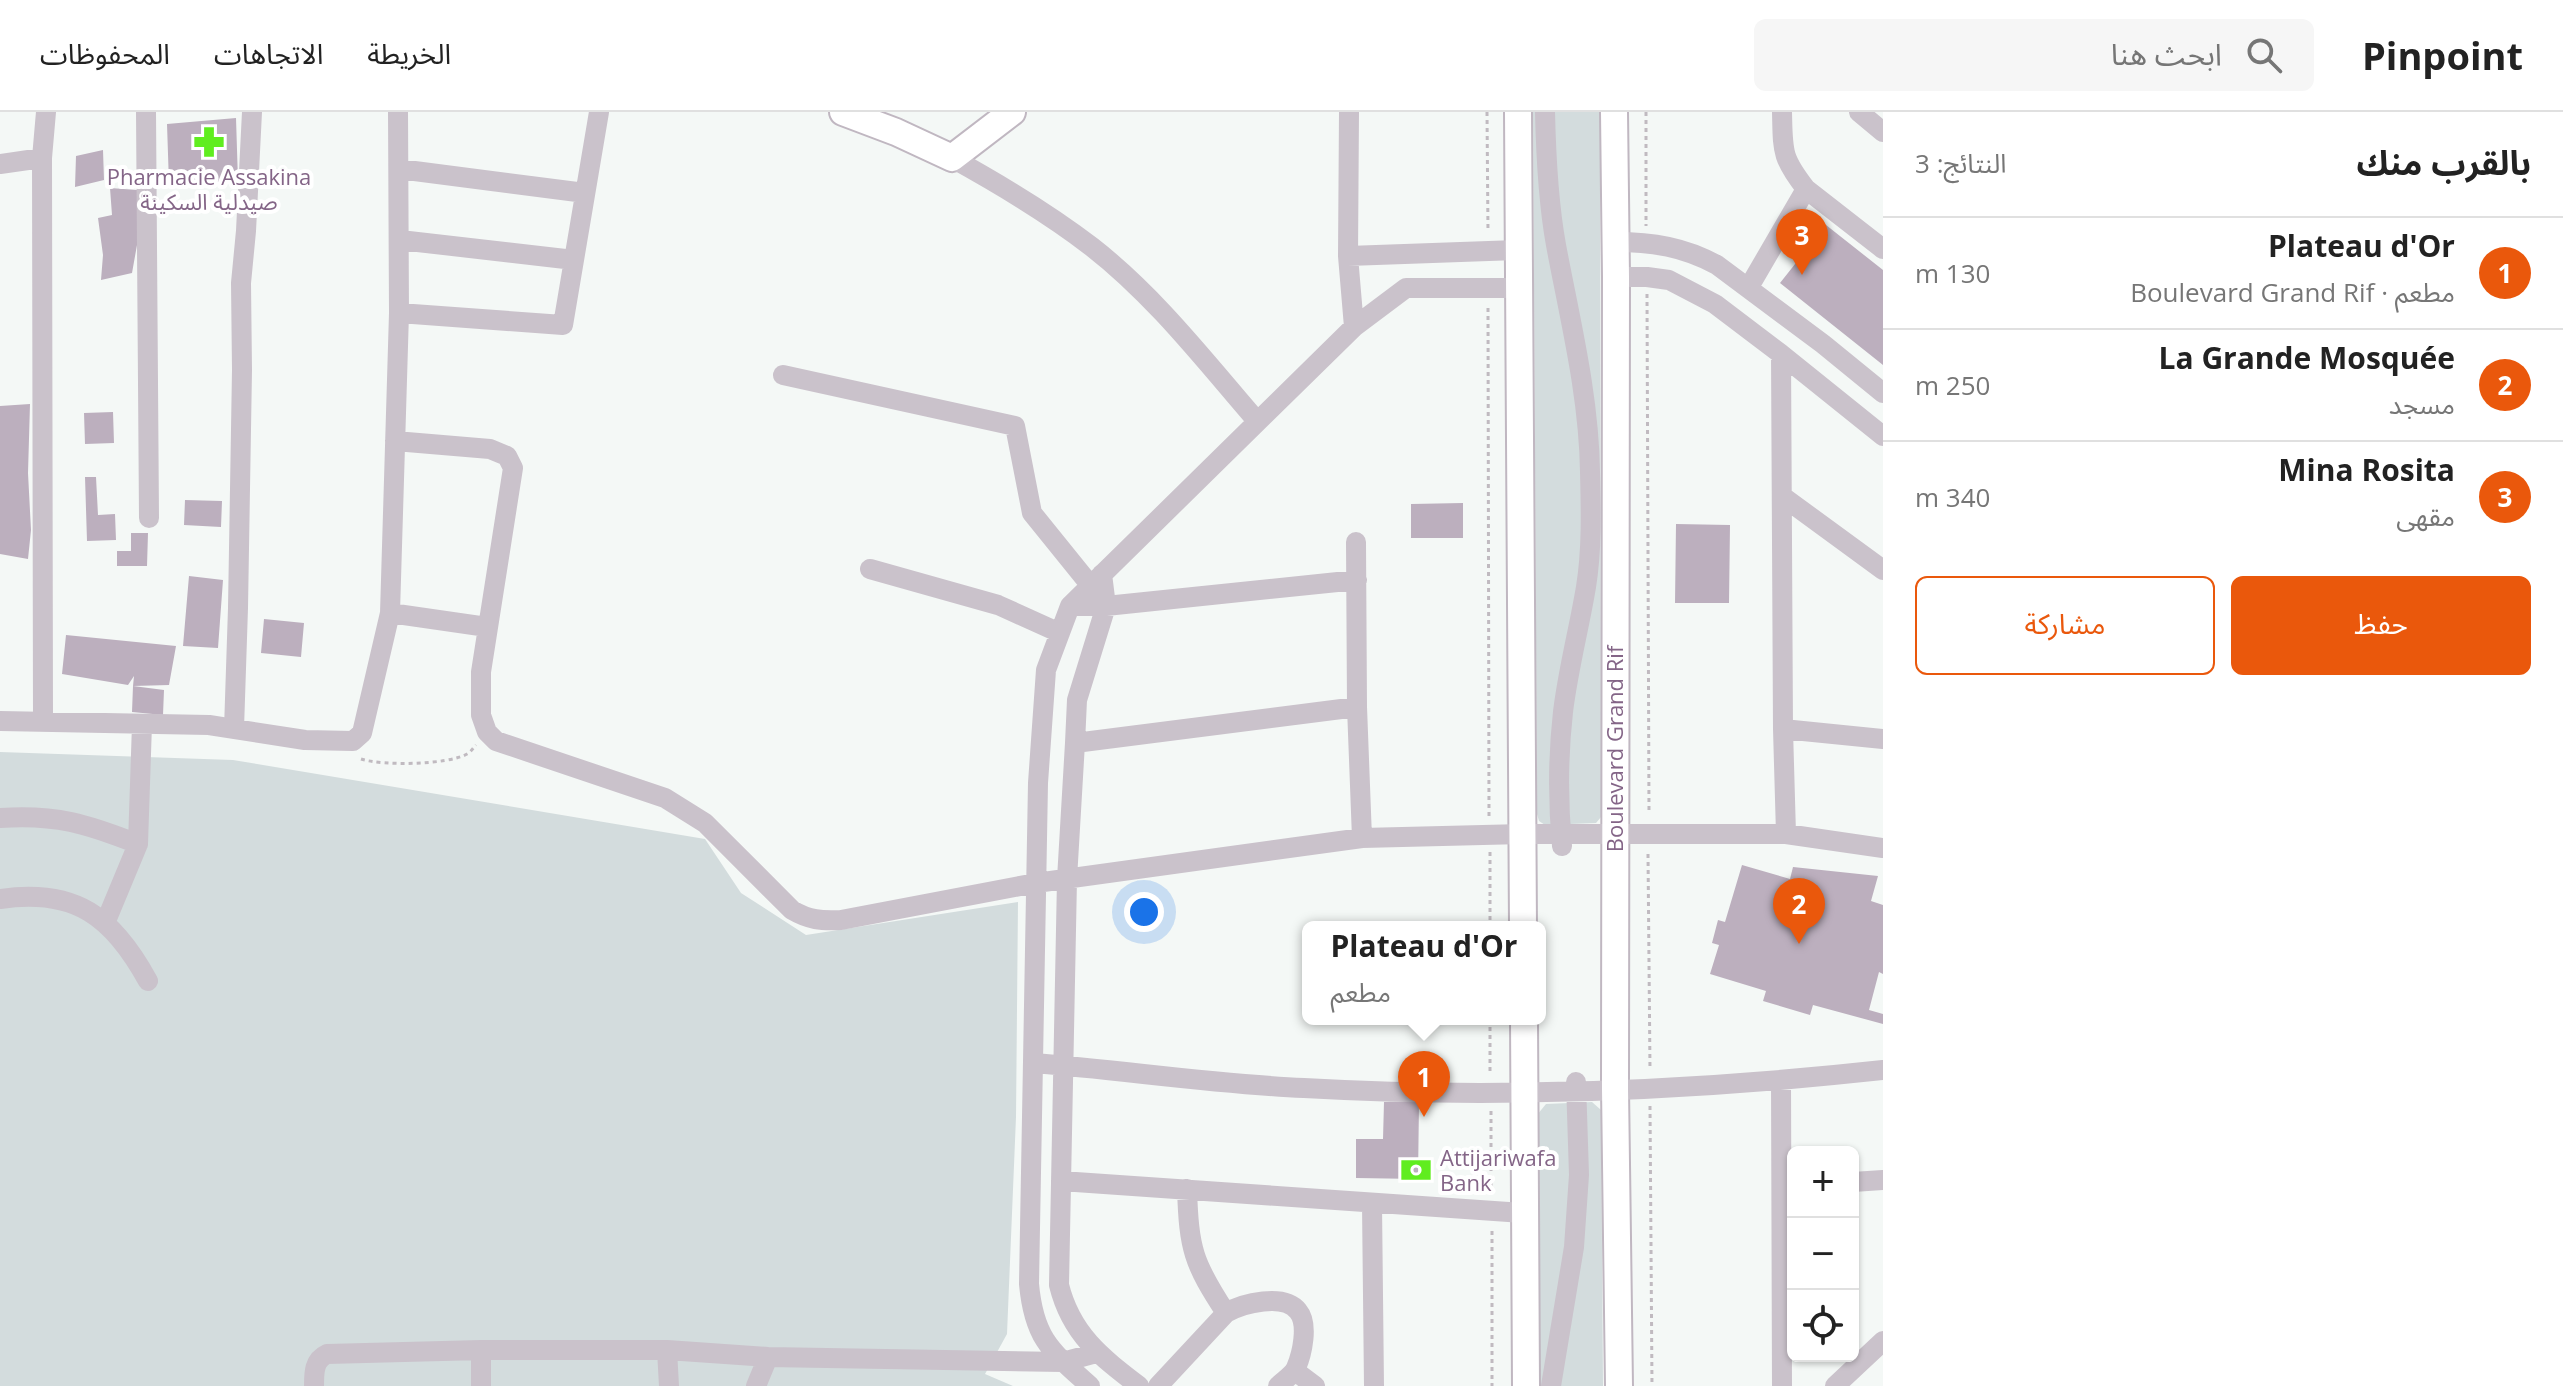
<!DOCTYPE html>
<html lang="ar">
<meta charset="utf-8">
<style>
:root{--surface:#fff;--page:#f6f6f6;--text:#222;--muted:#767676;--line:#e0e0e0;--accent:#ea580c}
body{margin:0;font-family:"Open Sans","Noto Sans Arabic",sans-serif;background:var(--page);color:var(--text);direction:rtl}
.controls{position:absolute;right:24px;bottom:24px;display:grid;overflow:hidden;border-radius:12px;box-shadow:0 2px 6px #0004}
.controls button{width:72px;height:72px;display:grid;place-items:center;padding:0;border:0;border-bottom:2px solid var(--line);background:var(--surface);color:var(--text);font:40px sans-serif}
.you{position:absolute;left:1144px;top:800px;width:28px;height:28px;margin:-20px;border:6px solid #fff;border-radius:50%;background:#1a73e8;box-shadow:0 0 0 12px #1a73e833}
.badge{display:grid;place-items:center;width:52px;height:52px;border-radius:50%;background:var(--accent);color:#fff;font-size:26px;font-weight:700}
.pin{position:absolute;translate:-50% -66px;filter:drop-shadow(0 2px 4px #0008)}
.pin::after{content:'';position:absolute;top:42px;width:28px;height:24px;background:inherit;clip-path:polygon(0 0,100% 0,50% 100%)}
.popup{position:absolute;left:1302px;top:809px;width:244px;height:104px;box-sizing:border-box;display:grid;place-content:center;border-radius:12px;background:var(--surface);filter:drop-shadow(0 2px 6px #0005);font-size:26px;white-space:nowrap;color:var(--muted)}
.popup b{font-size:30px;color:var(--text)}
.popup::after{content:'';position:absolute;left:50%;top:100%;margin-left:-16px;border:16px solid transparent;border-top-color:var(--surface)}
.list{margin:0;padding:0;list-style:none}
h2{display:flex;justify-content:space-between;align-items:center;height:104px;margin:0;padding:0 32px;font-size:34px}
h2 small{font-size:26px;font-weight:400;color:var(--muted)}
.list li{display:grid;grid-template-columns:52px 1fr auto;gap:24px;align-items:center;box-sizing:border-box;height:112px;padding:0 32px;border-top:2px solid var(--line)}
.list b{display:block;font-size:30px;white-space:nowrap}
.list p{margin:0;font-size:26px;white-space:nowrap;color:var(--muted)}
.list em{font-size:26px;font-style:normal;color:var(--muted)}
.actions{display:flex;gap:16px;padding:24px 32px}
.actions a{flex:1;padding:18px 0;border:2px solid var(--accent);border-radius:12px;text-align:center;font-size:28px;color:var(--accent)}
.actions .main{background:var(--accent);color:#fff}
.icon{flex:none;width:44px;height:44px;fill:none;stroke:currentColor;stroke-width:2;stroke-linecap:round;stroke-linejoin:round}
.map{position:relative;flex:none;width:1883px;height:1274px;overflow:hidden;direction:ltr}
header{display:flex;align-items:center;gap:48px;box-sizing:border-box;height:112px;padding:0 40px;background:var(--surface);border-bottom:2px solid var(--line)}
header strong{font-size:38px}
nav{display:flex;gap:44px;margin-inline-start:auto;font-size:28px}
.search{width:560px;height:72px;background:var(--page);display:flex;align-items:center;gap:20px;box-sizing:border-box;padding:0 28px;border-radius:12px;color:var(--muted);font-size:30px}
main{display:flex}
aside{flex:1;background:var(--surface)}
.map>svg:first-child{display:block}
.green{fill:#d3dcdd}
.building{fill:#bcafbe}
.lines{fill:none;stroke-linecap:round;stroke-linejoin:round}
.secondary-casing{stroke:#c0b7c1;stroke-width:30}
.path{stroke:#c0bac0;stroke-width:3;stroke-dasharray:4 4;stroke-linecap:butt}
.street{stroke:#cac2cb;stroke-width:20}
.secondary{stroke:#fff;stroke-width:26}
.labels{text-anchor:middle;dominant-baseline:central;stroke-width:8;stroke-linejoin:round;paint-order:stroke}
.poi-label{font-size:22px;fill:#846587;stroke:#fff}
.street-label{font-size:22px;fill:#846587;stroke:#fff}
</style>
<header>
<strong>Pinpoint</strong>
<div class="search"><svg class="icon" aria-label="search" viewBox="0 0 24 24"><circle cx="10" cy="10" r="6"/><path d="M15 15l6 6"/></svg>ابحث هنا</div>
<nav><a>الخريطة</a><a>الاتجاهات</a><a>المحفوظات</a></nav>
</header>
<main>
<aside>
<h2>بالقرب منك<small>النتائج: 3</small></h2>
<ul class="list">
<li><span class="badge">1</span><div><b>Plateau d'Or</b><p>مطعم · Boulevard Grand Rif</p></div><em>130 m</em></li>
<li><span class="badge">2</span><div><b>La Grande Mosquée</b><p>مسجد</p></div><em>250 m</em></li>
<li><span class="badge">3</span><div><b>Mina Rosita</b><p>مقهى</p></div><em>340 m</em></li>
</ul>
<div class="actions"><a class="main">حفظ</a><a>مشاركة</a></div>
</aside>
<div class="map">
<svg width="1883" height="1274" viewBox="0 0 1883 1274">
<rect width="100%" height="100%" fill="#f4f8f6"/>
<path class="green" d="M1533 0H1600L1601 705 1596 711 1545 713 1539 709 1537 702Z
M0 640 233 648 705 727 741 781 806 823 1018 790 1016 1005 1007 1222 985 1262 1013 1274H0Z
M1592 990 1601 998 1603 1274H1538L1537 1003 1546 992Z"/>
<path class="building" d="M236 6 238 69 169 72 167 12Z
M103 38 104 68 75 75 76 44Z
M110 76 137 78V133L132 161 101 168 103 143 98 106 112 103Z
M1826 113 1883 158V253L1780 171Z
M30 292 28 361 31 418 28 447 0 442V294Z
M113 300 114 331 85 332 84 301Z
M85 365H96L98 403 115 402 116 428 87 429Z
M185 388 222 389 221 415 184 413Z
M1463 391V426H1411V392Z
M1676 412 1730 413 1729 491H1675Z
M131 421H148L147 454H117V439H131Z
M189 464 223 468 218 536 183 534Z
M264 507 304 511 301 545 261 541Z
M66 523 176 534 169 573 133 574 164 578 163 603 132 600 133 574 134 564 128 573 62 562Z
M1742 753 1790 767 1793 755 1878 764 1871 789 1883 793V862L1879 860 1869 898 1883 902V912L1813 893 1810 903 1763 889 1766 879 1710 862 1719 833 1712 831 1718 808 1725 810Z
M1384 990H1419L1418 1067 1356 1066V1027H1383Z"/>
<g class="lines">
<defs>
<path id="secondary" d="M843 0 896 20 952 46 1012 0
M1518 0 1523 815
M1614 0 1616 165 1615 977 1619 1274
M1524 907 1526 1274"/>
</defs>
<use href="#secondary" class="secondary-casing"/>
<path class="path" d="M1487 0 1488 120
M1646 0V114
M1647 182 1649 702
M1488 196 1489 704
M361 647C382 654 448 653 467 642 471 640 473 636 476 633
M1490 740V815
M1648 742 1650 958
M1490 907V963
M1650 994 1652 1274
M1491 999V1079
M1492 1119V1274"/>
<path class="street" d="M146 0 149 406
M1349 0 1348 144 1354 215
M1545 0C1546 44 1548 89 1556 133 1570 208 1589 283 1590 360 1591 398 1592 438 1586 475 1579 517 1568 558 1563 600 1558 644 1558 690 1562 734
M1859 0 1883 20
M952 46C1001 73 1048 101 1092 135 1155 184 1205 249 1257 309
M0 52 42 46
M399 57 585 81
M1806 77 1883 137
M400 128 574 148
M1615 130C1653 130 1684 135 1717 153L1823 232 1883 281
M1348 144 1517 138
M1616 165H1647L1669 168 1715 192 1781 242 1883 324
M1749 175 1806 77C1781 45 1783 39 1782 0
M399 201 563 213 599 0
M1781 242 1783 617 1786 722
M783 263 1015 314 1032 401 1091 474
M395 329 490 337 507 344 513 356 481 560V603L487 620 496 629 665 686 705 711 792 798C809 808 821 809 841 808L1036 771 1362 726 1523 722H1786L1883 736
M1782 384 1883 458
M1356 430 1357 595 1362 726
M870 457 998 493 1060 521
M1102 462 1106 494 1077 588 1075 631 1067 767 1059 1173C1071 1222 1101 1245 1139 1274
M1070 494H1106L1357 468
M390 501 399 201 398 0
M0 609 209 613 305 628 353 629 362 621 390 501 487 515
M43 609 42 46 46 0
M234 617 238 496 242 258 241 171 246 119 252 0
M1783 617 1883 627
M1075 631 1357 595
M0 706C56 702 87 712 138 732
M0 787C76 776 113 805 148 869
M106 809 138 732 142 612
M1033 951C1123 958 1213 972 1304 976 1497 987 1691 979 1883 958
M1781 969 1782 1274
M1061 1069 1523 1101
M1853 1070 1883 1068
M1187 1077C1189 1137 1193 1151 1226 1201 1243 1191 1284 1181 1298 1199 1309 1212 1302 1242 1296 1256 1293 1263 1284 1268 1278 1274
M1372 1092 1374 1274
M667 1238 669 1274
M1295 1259 1315 1274
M314 1274C314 1260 314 1248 327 1242L481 1238H667L768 1245 1063 1250 1096 1241
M481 1274V1238
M756 1274 768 1245
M1090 1274C1051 1239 1034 1227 1029 1172L1038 671 1046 558 1070 494 1354 215 1406 176H1518
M1158 1274 1226 1201
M1551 1274 1574 1135 1579 1063 1576 970
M1835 1274 1883 1229"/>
<use href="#secondary" class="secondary"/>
</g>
<defs>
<symbol id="pharmacy-bare" viewBox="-9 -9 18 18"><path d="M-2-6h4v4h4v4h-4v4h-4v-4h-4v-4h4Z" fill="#60ed1f" stroke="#fff" stroke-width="2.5" paint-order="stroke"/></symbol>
<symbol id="bank-bare" viewBox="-9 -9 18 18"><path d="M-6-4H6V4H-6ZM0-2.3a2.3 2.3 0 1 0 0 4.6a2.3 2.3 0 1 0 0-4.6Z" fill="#60ed1f" stroke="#fff" stroke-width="2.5" paint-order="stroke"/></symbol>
</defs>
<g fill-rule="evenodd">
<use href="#pharmacy-bare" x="187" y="8" width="44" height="44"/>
<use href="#bank-bare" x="1394" y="1036" width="44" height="44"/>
</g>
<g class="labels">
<g class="poi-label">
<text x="209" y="64">Pharmacie Assakina<tspan x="209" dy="25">صيدلية السكينة</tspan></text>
<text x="1440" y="1045" text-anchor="start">Attijariwafa<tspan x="1440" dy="25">Bank</tspan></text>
</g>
<g class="street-label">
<text transform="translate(1614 637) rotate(-90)">Boulevard Grand Rif</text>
</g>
</g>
</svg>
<div class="controls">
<button>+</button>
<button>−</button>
<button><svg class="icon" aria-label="locate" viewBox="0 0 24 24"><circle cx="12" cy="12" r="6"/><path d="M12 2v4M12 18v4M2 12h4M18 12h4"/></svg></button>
</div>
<div class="you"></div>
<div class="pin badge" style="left:1424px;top:1005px">1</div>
<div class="popup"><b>Plateau d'Or</b>مطعم</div>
<div class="pin badge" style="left:1799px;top:832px">2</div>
<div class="pin badge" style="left:1802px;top:163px">3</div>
</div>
</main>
